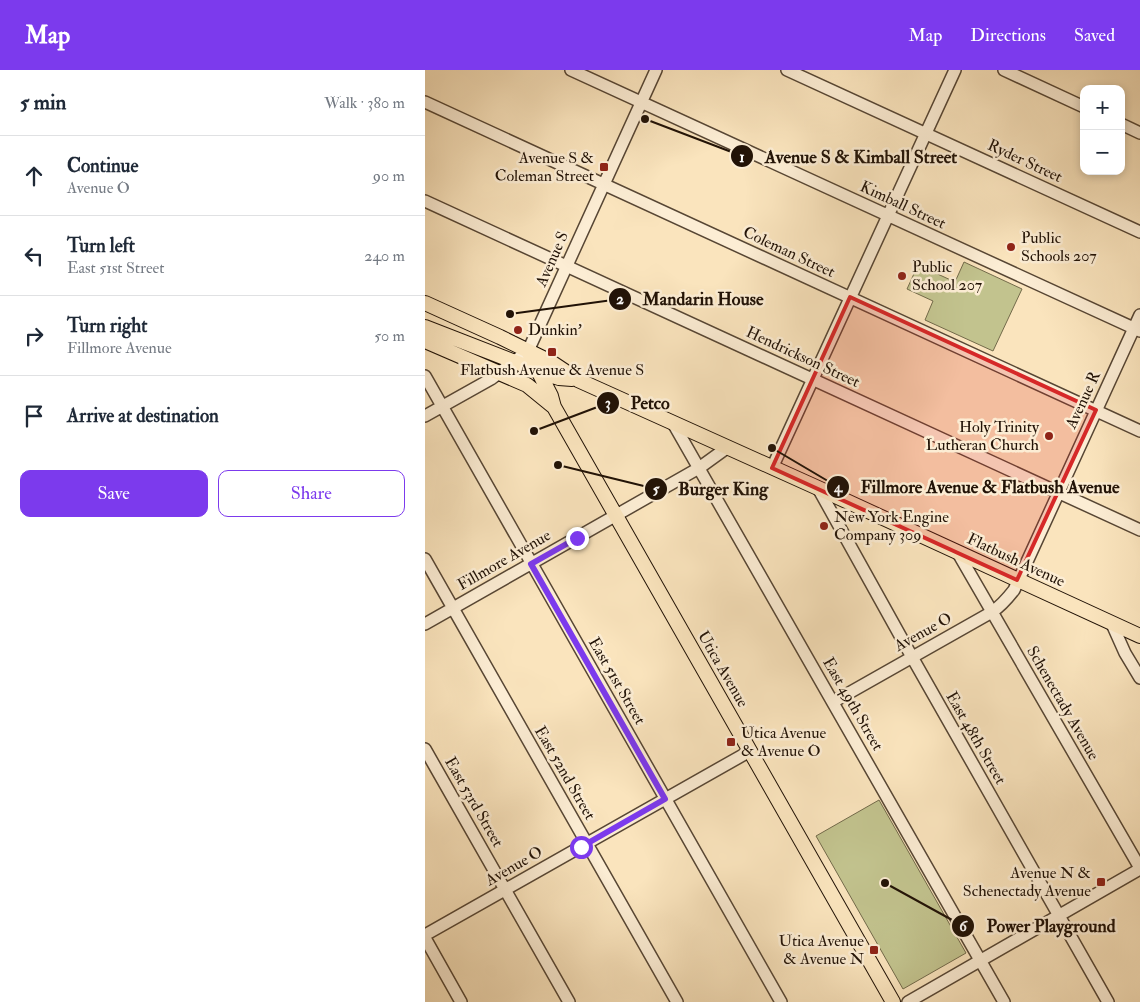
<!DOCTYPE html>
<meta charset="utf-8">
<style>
:root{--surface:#fff;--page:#f6f6f7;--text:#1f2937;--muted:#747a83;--line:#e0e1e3;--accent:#7c3aed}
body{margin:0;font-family:"IM FELL Double Pica",serif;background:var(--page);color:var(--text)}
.controls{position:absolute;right:15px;top:15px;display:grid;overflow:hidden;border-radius:10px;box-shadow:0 2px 8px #0003}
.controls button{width:45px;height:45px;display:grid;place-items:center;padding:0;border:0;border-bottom:1px solid var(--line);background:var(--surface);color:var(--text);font:25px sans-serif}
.stop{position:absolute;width:15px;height:15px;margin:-11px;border:4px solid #7c3aed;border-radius:50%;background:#fff}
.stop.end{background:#7c3aed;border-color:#fff;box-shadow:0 1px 5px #0008}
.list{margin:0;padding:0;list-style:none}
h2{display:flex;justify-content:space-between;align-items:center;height:65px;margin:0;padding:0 20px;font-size:21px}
h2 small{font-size:16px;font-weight:400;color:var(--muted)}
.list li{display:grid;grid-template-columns:32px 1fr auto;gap:15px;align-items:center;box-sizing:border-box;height:80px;padding:0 20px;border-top:1px solid var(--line)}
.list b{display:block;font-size:19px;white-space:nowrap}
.list p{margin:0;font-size:16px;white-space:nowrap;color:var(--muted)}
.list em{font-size:16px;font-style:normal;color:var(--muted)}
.actions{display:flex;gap:10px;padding:15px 20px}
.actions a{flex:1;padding:11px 0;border:1px solid var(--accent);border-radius:10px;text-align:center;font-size:18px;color:var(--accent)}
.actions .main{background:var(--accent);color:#fff}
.icon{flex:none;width:28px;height:28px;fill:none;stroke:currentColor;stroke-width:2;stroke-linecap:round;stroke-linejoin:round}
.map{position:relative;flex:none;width:715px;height:932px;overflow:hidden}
header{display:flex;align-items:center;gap:30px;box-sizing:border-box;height:70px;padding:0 25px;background:var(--accent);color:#fff}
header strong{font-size:24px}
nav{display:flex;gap:28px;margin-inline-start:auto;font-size:18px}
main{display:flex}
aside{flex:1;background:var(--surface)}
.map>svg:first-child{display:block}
.green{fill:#c2c38e;stroke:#726a4a}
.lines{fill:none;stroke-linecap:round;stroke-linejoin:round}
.minor-casing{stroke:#574634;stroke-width:14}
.major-casing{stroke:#211206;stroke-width:16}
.minor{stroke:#fcedd4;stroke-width:11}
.major{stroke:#fae4bd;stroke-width:14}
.route{stroke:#7c3aed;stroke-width:6}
.marked{fill:#d62828;fill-opacity:0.2;stroke:#d62828;stroke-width:4;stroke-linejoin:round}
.poi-dot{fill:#8f2418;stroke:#fcedd4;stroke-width:2}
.labels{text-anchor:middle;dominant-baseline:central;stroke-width:5;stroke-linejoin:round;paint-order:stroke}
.poi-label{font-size:16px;fill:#211206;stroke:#fcedd4;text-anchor:start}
.street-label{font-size:16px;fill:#211206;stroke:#fcedd4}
.leader{fill:none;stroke:#211206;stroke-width:2}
.callout-dot{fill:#211206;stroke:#fcedd4;stroke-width:2}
.mark-label{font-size:15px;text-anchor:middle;font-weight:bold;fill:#fff}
.callout-label{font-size:18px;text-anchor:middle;font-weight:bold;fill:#211206;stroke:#fcedd4;stroke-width:5;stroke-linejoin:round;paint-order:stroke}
</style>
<header>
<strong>Map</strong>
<nav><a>Map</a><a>Directions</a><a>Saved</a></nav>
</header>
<main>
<aside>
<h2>5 min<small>Walk · 380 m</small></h2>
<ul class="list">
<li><svg class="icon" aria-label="ahead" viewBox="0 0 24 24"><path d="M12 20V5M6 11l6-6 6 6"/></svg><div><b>Continue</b><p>Avenue O</p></div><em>90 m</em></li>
<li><svg class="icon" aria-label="left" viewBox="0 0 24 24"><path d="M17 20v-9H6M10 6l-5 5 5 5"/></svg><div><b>Turn left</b><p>East 51st Street</p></div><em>240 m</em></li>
<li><svg class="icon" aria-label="right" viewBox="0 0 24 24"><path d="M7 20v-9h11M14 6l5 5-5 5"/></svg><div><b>Turn right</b><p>Fillmore Avenue</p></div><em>50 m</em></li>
<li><svg class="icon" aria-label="arrive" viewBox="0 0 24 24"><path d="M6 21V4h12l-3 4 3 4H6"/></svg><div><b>Arrive at destination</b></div></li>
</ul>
<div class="actions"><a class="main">Save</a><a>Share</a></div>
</aside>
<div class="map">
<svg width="715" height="932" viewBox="0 0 715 932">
<rect width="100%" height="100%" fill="#fae4bd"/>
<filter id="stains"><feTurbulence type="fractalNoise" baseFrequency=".004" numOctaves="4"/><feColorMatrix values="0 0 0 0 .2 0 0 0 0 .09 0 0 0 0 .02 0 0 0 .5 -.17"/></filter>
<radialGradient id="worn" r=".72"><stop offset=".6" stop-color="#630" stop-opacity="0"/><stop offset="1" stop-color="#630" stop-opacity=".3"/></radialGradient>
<path class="green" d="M539 192 597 219 568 281 500 250 508 231 482 219 493 195 530 212Z
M454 730 541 883 478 919 391 766Z"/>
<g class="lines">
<defs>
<path id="minor" d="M146 0 715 261
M362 0 715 162
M579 0 659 37
M0 32 715 361
M696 54 715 63
M0 131 715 460
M0 306 356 932
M0 346 66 309 103 281 231 0
M248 353 579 932
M347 398 530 0
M393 418 487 587 683 932
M533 483 715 798
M0 489 252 932
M0 554 274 398 303 377
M687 554 700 583 715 608
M408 632 567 542C576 536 582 529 589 520L715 245
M0 679 144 932
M0 865 325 681
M0 868 36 932
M483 932 715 799"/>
<path id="major" d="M0 233 75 267 126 292 153 310 393 418 715 566
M0 257 113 301 134 308 147 309
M0 271 102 315 129 337
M103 281 126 326 129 337 468 932"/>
</defs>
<use href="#minor" class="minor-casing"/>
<use href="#major" class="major-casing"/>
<use href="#minor" class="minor"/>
<use href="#major" class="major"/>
</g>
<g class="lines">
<path class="route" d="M152 468 106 494 240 729 156 777"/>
</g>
<path class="marked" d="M425 227 671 340 592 510 347 398Z"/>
<g class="poi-dot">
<rect x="174" y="92" width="10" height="10" rx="2.5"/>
<circle cx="586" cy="177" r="5"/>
<circle cx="477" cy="206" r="5"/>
<circle cx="93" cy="260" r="5"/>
<rect x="122" y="277" width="10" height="10" rx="2.5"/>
<circle cx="624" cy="366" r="5"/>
<circle cx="399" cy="456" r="5"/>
<rect x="301" y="667" width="10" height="10" rx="2.5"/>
<rect x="671" y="807" width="10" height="10" rx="2.5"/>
<rect x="444" y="875" width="10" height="10" rx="2.5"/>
</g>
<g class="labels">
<g class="poi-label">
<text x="169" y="88" text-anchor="end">Avenue S &amp;<tspan x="169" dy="18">Coleman Street</tspan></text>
<text x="596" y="168">Public<tspan x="596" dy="18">Schools 207</tspan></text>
<text x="487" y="197">Public<tspan x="487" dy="18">School 207</tspan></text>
<text x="103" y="260">Dunkin'</text>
<text x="127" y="300" text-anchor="middle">Flatbush Avenue &amp; Avenue S</text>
<text x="614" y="357" text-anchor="end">Holy Trinity<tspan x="614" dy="18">Lutheran Church</tspan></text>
<text x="409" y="447">New York Engine<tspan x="409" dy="18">Company 309</tspan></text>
<text x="316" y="663">Utica Avenue<tspan x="316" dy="18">&amp; Avenue O</tspan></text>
<text x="666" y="803" text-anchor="end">Avenue N &amp;<tspan x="666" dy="18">Schenectady Avenue</tspan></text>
<text x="439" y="871" text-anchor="end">Utica Avenue<tspan x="439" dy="18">&amp; Avenue N</tspan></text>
</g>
<g class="street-label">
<text transform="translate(600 91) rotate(25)">Ryder Street</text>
<text transform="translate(478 135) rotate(25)">Kimball Street</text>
<text transform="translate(364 182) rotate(25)">Coleman Street</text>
<text transform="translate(127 189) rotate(-66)">Avenue S</text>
<text transform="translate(378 287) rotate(25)">Hendrickson Street</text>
<text transform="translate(658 330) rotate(-65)">Avenue R</text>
<text transform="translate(79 490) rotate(-30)">Fillmore Avenue</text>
<text transform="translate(591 490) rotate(25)">Flatbush Avenue</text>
<text transform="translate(498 562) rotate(-29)">Avenue O</text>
<text transform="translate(298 599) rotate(60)">Utica Avenue</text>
<text transform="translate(192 611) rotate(60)">East 51st Street</text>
<text transform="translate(638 633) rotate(60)">Schenectady Avenue</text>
<text transform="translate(428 634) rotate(60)">East 49th Street</text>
<text transform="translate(551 668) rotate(60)">East 48th Street</text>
<text transform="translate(140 703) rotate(60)">East 52nd Street</text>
<text transform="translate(49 732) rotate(60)">East 53rd Street</text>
<text transform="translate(89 796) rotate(-30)">Avenue O</text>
</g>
</g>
<path class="leader" d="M220 49L317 86M85 244L195 229M109 361L183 333M347 378L413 417M133 395L231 419M460 813L538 856"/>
<g class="callout-dot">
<circle cx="220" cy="49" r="5"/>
<circle cx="85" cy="244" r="5"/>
<circle cx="109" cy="361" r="5"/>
<circle cx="347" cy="378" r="5"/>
<circle cx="133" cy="395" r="5"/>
<circle cx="460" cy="813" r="5"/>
<circle cx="317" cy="86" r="12"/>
<circle cx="195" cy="229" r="12"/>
<circle cx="183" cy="333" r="12"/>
<circle cx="413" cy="417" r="12"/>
<circle cx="231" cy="419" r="12"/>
<circle cx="538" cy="856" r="12"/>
</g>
<g class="mark-label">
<text x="317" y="92">1</text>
<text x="195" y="234">2</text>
<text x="183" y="338">3</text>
<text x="413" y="422">4</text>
<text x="231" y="424">5</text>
<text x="538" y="861">6</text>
</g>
<g class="callout-label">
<text x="436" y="93">Avenue S &amp; Kimball Street</text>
<text x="278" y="235">Mandarin House</text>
<text x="225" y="339">Petco</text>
<text x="565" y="423">Fillmore Avenue &amp; Flatbush Avenue</text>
<text x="298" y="425">Burger King</text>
<text x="626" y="862">Power Playground</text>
</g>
<rect width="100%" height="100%" filter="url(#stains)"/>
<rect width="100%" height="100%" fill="url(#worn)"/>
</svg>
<div class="controls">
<button>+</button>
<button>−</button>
</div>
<div class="stop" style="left:156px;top:777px"></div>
<div class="stop end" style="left:152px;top:468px"></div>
</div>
</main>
